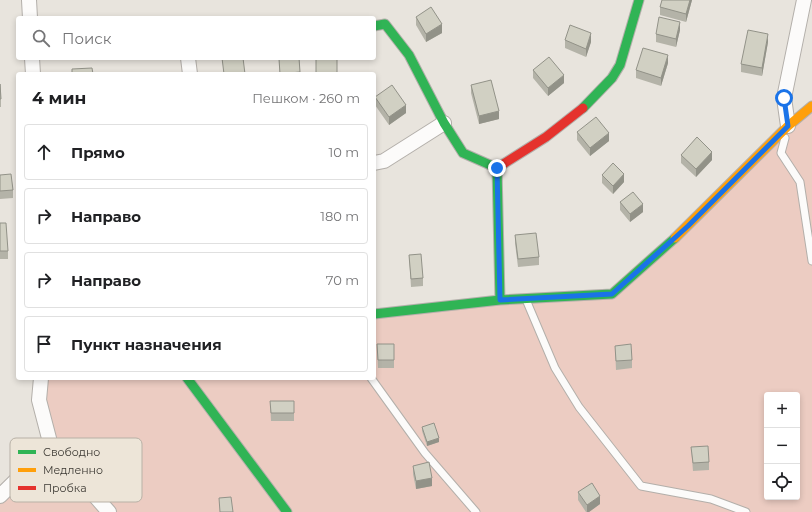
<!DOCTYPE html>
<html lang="ru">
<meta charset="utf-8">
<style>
:root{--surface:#fff;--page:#f2f2f2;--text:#202124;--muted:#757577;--line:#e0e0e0}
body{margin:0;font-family:Montserrat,sans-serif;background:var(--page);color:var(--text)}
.controls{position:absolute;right:12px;bottom:12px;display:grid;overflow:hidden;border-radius:4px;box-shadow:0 2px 6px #0003}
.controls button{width:36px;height:36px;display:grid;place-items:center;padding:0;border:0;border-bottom:1px solid var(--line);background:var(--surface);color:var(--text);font:20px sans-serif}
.stop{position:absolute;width:12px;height:12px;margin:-9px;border:3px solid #1a73e8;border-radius:50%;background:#fff}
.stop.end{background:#1a73e8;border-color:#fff;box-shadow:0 1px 4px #0008}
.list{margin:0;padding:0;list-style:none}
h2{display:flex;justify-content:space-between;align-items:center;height:52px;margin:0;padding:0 16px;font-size:17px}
h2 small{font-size:13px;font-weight:400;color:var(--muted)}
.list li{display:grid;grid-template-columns:26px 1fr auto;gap:12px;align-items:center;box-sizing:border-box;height:56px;margin:0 8px 8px;padding:0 8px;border:1px solid var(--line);border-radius:4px}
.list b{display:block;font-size:15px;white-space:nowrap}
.list em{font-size:13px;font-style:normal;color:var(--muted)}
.icon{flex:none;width:22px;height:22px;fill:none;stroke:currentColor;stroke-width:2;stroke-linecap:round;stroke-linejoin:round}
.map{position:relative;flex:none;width:812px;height:512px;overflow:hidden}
.search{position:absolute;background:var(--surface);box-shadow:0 2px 6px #0003;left:16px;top:16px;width:360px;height:44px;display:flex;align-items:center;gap:10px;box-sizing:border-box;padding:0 14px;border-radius:4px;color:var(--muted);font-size:15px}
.panel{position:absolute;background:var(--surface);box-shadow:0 2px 6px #0003;left:16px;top:72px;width:360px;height:308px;border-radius:4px}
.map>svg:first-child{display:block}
.green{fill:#ecccc2;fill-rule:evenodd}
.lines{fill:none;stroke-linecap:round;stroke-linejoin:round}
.lane-casing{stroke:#b3afaa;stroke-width:9}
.street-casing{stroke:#b3afaa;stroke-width:16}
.fast-casing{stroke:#b3afaa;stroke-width:11}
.slow-casing{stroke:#b3afaa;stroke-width:11}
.jam-casing{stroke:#b3afaa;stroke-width:11}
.lane{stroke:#fcfbfa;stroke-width:7}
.street{stroke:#fcfbfa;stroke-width:14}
.fast{stroke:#30b455;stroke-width:9}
.slow{stroke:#ff9f0a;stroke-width:9}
.jam{stroke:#e5322d;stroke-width:9}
.wall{fill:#b4b3a8}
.shaded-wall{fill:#929288}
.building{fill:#d1d0c3;stroke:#929288}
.route{stroke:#1a73e8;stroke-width:5}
.key{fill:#ede5d8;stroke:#b8b1a6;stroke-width:1}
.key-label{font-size:11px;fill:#3c3933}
</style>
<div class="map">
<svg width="812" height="512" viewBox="0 0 812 512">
<rect width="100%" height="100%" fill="#e8e4dd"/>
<path class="green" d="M812 106V512H0V488L51 446 41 378H374V314L612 294ZM767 395H797V497H767Z"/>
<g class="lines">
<defs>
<path id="lane" d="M785 138 781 153 800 182 812 261
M527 302 555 368 579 407 641 486 711 499 746 512
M371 378 425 453 476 512"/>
<path id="street" d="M29 0 30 18
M32 58 33 74
M188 58 190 74
M788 126 784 98 804 0
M374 163 384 161 444 123
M41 378 39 400 51 446 109 512
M0 496 51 446"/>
<path id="fast" d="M374 26 385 24 409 55 444 123 463 153 497 168 500 300
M583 108 612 78 620 65 639 0
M374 314 500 300 612 294 675 238
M187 378 287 512"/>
<path id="slow" d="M675 238 788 126 812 106"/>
<path id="jam" d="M497 168 546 137 583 108"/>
</defs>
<use href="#lane" class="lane-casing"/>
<use href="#street" class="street-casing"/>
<use href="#fast" class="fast-casing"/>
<use href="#slow" class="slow-casing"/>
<use href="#jam" class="jam-casing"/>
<use href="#lane" class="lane"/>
<use href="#street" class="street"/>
<use href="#fast" class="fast"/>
<use href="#slow" class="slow"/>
<use href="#jam" class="jam"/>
</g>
<path class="wall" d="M662 0H692L686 22 660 15V7Z
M416 17 442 33 426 42 416 25Z
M680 30 676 47 656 42V34Z
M565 40 591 42 586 57 565 48Z
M768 42 762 76 741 72V64Z
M299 58 300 74H280L279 59Z
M668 63 661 86 636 78V70Z
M533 70 564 83 548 96 533 78Z
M0 84 1 99V107H0Z
M471 85 499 119 479 124 471 93Z
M375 97 406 113 389 125 375 105Z
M577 132 609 141 590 156 577 140Z
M681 155 712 160 696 177 681 163Z
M0 175 13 190V198L0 199Z
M602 175 624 182 613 194 602 183Z
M620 202 643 212 630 222 620 210Z
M0 223 8 251V259H0Z
M515 235 539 257V265L518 267 515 243Z
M409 255 423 278V286L411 287Z
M377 344H394V368H378Z
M615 346 632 360V368L616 370Z
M270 401H294V421H271Z
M422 427 439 442 427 446 422 431Z
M691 447 709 462V470L693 471Z
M413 466 432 486 416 489 413 474Z
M578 492 600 504 589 512H586L578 500Z"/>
<path class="shaded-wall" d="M690 0H692L686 22V14Z
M680 22V30L676 47V39Z
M442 24V33L426 42V34Z
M591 33V42L586 57V49Z
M768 34V42L762 76V68Z
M668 55V63L661 86V78Z
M564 75V83L548 96V88Z
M406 105V113L389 125V117Z
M499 111V119L479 124V116Z
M609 133V141L590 156V148Z
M712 152V160L696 177V169Z
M624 174V182L613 194V186Z
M643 204V212L630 222V214Z
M439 438V442L427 446V442Z
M432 478V486L416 489V481Z
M600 496V504L589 512H587V505Z"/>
<path class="building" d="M662 0H690L686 14 660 7Z
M431 7 442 24 426 34 416 17Z
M659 17 680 22 676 39 656 34Z
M570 25 591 33 586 49 565 40Z
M748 30 768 34 762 68 741 64Z
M643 48 668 55 661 78 636 70Z
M549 57 564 75 548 88 533 70Z
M222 58H243L245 74H224Z
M286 58H299L300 72 280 74 279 59Z
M316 58H337V73L316 74Z
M92 68 93 74H72V69Z
M491 80 499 111 479 116 471 85Z
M0 84 1 99H0Z
M392 85 406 105 389 117 375 97Z
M596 117 609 133 590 148 577 132Z
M697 137 712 152 696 169 681 155Z
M613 163 624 174 613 186 602 175Z
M11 174 13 190 0 191V175Z
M633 192 643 204 630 214 620 202Z
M0 223H6L8 251H0Z
M536 233 539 257 518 259 515 235Z
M421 254 423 278 411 279 409 255Z
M377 344H394V360H378Z
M631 344 632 360 616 361 615 346Z
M270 401H294V413H271Z
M434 423 439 438 427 442 422 427Z
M708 446 709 462 693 463 691 447Z
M429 462 432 478 416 481 413 466Z
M592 483 600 496 587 505 578 492Z
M231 497 233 512H220L219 498Z"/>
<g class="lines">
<path class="route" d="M497 168 500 300 612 294 688 226 788 126 784 98"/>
</g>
<rect x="10" y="438" width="132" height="64" rx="6" class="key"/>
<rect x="18" y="450" width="18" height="4" fill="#30b455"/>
<rect x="18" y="468" width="18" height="4" fill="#ff9f0a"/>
<rect x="18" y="486" width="18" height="4" fill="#e5322d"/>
<g class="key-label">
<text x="43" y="456">Свободно</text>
<text x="43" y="474">Медленно</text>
<text x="43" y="492">Пробка</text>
</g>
</svg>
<div class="controls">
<button>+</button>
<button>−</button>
<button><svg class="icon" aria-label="locate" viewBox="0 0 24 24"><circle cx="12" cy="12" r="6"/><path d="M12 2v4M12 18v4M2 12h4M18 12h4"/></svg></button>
</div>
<div class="stop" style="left:784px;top:98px"></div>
<div class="stop end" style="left:497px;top:168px"></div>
<div class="search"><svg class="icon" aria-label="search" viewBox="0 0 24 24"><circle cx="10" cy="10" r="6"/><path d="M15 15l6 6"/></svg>Поиск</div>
<section class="panel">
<h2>4 мин<small>Пешком · 260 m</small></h2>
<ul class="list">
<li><svg class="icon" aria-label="ahead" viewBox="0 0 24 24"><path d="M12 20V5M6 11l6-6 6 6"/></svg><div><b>Прямо</b></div><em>10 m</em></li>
<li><svg class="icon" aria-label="right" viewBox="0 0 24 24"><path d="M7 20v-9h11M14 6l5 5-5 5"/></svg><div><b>Направо</b></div><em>180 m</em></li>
<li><svg class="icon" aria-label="right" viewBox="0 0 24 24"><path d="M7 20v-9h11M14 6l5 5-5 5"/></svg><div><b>Направо</b></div><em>70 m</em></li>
<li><svg class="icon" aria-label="arrive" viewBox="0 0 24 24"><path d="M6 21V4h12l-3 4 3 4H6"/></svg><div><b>Пункт назначения</b></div></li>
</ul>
</section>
</div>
